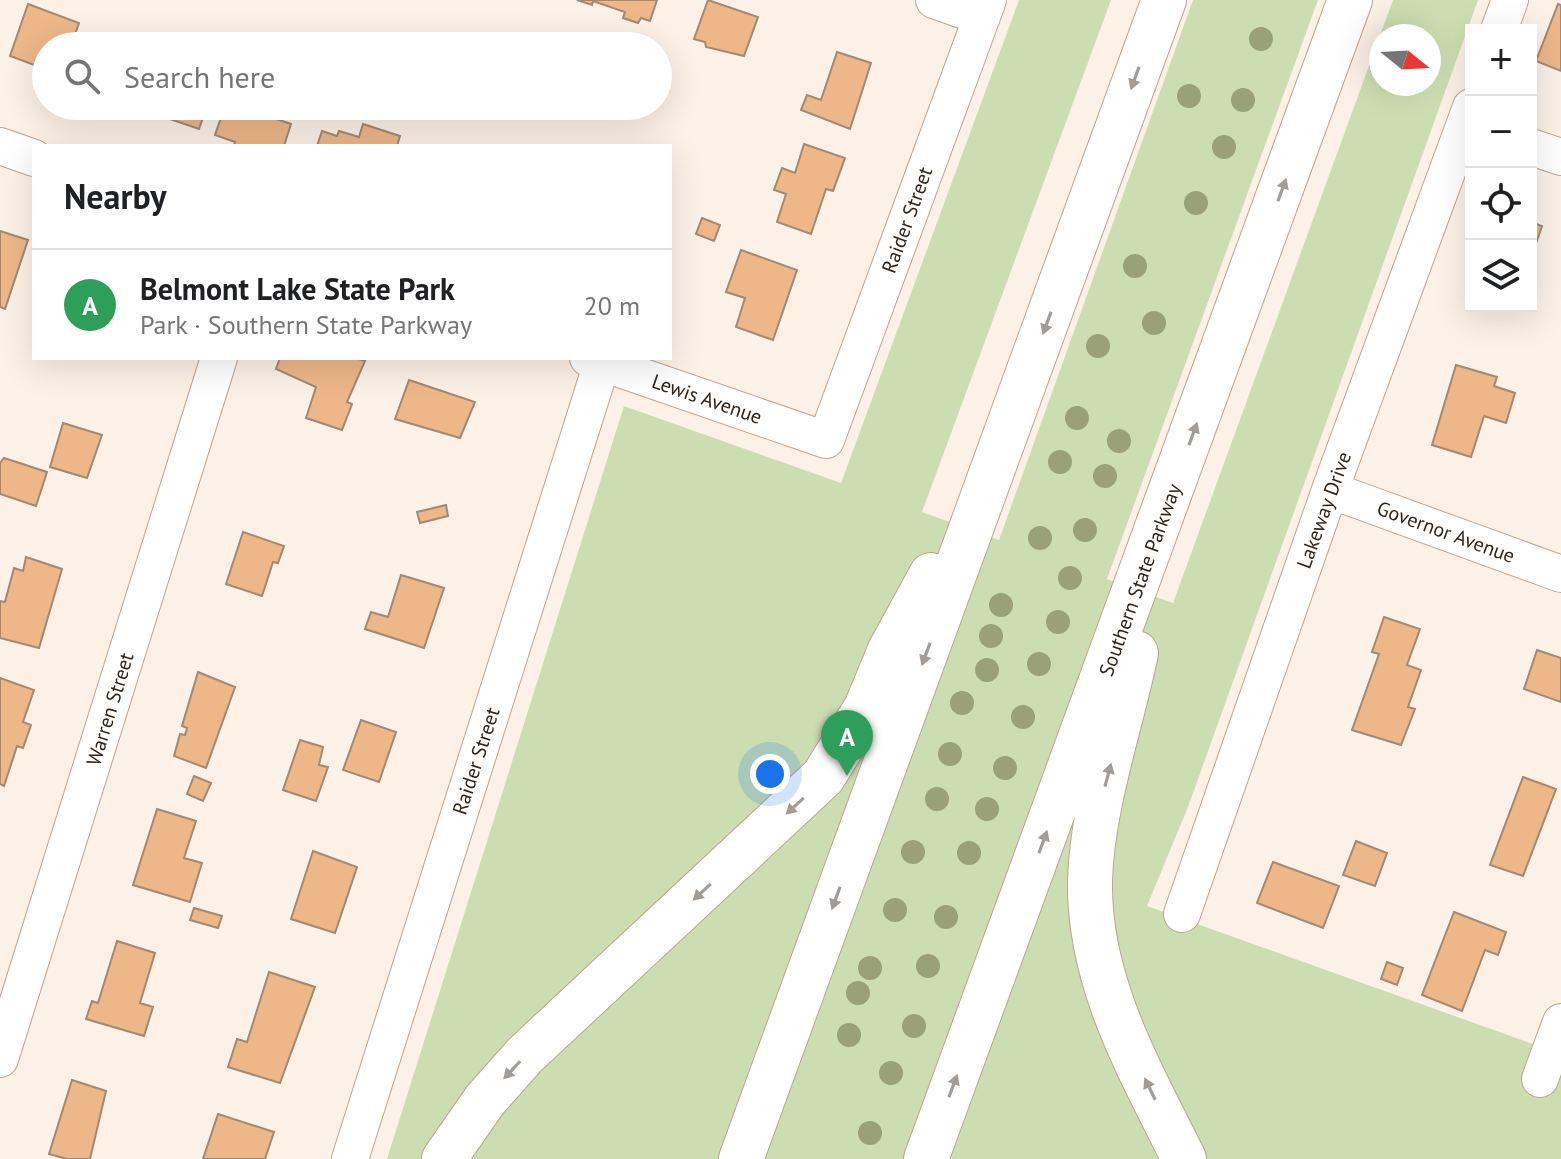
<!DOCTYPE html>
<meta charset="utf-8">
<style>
:root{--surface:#fff;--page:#f6f6f6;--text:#202124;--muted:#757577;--line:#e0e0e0;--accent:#438994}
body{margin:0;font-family:"PT Sans",sans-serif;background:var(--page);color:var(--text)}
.controls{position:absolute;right:24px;top:24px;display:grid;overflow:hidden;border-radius:0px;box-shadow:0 8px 32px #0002}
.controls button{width:72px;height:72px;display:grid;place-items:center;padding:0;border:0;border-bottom:2px solid var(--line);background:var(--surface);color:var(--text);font:40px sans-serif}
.compass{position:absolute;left:1369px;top:24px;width:72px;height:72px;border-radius:50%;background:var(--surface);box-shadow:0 8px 32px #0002;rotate:108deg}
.you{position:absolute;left:770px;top:774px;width:28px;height:28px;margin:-20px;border:6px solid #fff;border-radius:50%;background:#1a73e8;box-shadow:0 0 0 12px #1a73e833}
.badge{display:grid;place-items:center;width:52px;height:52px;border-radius:50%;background:var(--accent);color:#fff;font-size:26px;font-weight:700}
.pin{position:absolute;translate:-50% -66px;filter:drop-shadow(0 2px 4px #0008)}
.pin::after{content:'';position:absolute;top:42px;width:28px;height:24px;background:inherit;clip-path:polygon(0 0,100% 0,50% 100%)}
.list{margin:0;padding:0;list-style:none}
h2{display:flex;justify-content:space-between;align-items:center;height:104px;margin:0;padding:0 32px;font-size:34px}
h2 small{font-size:26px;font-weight:400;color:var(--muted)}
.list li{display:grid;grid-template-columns:52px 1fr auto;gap:24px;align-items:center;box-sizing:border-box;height:112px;padding:0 32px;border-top:2px solid var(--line)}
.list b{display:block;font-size:30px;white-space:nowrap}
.list p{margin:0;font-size:26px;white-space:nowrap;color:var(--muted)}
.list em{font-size:26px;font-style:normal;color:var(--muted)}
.icon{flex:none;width:44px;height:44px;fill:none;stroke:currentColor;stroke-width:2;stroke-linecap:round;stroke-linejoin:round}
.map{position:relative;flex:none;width:1561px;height:1159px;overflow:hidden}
.search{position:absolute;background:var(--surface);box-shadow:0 8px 32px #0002;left:32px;top:32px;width:640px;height:88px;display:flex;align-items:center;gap:20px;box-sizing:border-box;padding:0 28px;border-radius:44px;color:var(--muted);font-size:30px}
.panel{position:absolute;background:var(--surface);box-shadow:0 8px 32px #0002;left:32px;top:144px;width:640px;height:216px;border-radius:0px}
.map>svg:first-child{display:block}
.green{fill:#ccdeb1;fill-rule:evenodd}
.building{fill:#edb788;stroke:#a38973;stroke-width:2}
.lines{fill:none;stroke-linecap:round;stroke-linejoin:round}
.street-casing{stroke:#bfa48d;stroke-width:38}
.highway-casing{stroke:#bfa48d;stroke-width:46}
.street{stroke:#fff;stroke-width:36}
.highway{stroke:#fff;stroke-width:44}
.tree{fill:#9aa178}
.oneway{fill:#a19c98}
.labels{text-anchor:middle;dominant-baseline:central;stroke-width:7;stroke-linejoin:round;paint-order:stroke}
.street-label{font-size:20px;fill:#2e241b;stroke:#fff}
</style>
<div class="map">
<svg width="1561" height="1159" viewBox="0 0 1561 1159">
<rect width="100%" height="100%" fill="#fcf1e7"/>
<path class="green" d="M1019 0H1111L922 512 999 540 1193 0H1318L1107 579 1173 603 1393 0H1478L1188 807 1147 906 1561 1054V1159H387L624 406 841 483ZM1381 36H1429V84H1381Z"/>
<path class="building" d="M577 0H657L650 21 641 18 638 23 623 18 625 12 593 1 592 5Z
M708 0 758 17 744 56 706 47 705 42 694 39Z
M28 4 79 23 71 46 54 42 53 46H46L45 69 10 56Z
M1558 4 1561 5V71L1536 61Z
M837 52 871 63 850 129 801 110 807 95 821 100Z
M132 106H207L199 129Z
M225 106H238L291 124 284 146H234L235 142 215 135Z
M507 106H525L521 119 505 114Z
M363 124 400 136 397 146H317L322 131 337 136 339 131 359 137Z
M804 144 845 158 833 191 826 189 811 234 777 222 786 194 774 190 782 168 795 173Z
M702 218 720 225 714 241 696 234Z
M1531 222 1542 226 1531 258Z
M0 231 28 240 5 309 0 307Z
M741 250 797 270 773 340 736 327 745 298 726 292Z
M280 358H355L365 361 347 402 352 404 342 430 306 418 316 387 276 369Z
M1456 365 1497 377 1494 386 1515 393 1506 423 1484 416 1471 457 1432 445Z
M409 380 475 402 460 438 395 419Z
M63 423 102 435 87 478 50 467Z
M4 458 47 472 36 506 0 494V463Z
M446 505 448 516 420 523 417 512Z
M243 532 284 546 278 563 273 562 262 596 226 584Z
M26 557 62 569 39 648 0 638V601L5 602 14 568 23 571Z
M401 575 444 588 424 648 365 629 371 612 388 617Z
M1384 617 1420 629 1407 665 1421 670 1408 707 1415 709 1401 745 1352 730 1379 654 1372 652Z
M1537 650 1561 658V702L1524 689Z
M198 672 235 687 206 768 174 756 180 734 185 735 187 728 182 726Z
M0 678 34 690 23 722 31 725 23 748 17 746 4 786 0 784Z
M361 720 396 732 379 782 343 770Z
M300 740 323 747 319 765 328 767 316 801 283 790Z
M194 776 211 783 203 801 187 794Z
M1523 777 1556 789 1523 876 1490 865Z
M157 809 196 821 184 858 202 863 190 902 133 885Z
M1356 841 1387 853 1375 886 1343 875Z
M313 851 357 867 335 933 291 919Z
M1273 862 1339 886 1323 928 1257 903Z
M194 908 222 916 218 928 190 920Z
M1454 912 1506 932 1498 955 1485 950 1462 1011 1422 995Z
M117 941 155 953 140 1003 153 1007 144 1036 86 1019 92 1001 98 1003Z
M1387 962 1403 968 1397 985 1381 979Z
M269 972 315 987 280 1083 228 1067 237 1039 247 1042Z
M72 1080 106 1091 90 1159H67L49 1154Z
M218 1114 274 1132 265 1159H203Z"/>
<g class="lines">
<defs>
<path id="street" d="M934 0 982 17
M1499 30 1510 0
M0 146 34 158
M1531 147 1561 157
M588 358 826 440 988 0
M1330 490 1561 574
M1182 914 1330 490 1471 107
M0 1059 219 358
M1540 1079 1561 1022
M350 1159 602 363"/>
<path id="highway" d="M1136 653C1121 725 1092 807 1090 880 1088 982 1140 1070 1184 1159
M444 1159 485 1100 525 1055 823 777 866 708 890 650 931 575
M741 1159 1164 0
M926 1159 1350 0"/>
</defs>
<use href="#street" class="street-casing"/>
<use href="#highway" class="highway-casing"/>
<use href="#street" class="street"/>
<use href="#highway" class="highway"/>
</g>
<g class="tree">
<circle cx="1261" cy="39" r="12"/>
<circle cx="1189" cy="96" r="12"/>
<circle cx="1243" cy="100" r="12"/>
<circle cx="1224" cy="147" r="12"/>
<circle cx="1196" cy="203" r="12"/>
<circle cx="1135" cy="266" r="12"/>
<circle cx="1154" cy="323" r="12"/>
<circle cx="1098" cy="346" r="12"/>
<circle cx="1077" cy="418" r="12"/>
<circle cx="1119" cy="441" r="12"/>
<circle cx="1060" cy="462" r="12"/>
<circle cx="1105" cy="476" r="12"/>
<circle cx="1085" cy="530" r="12"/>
<circle cx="1040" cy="538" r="12"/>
<circle cx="1070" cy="578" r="12"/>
<circle cx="1001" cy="605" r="12"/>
<circle cx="1058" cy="622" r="12"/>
<circle cx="991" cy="636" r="12"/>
<circle cx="1039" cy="664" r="12"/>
<circle cx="987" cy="670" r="12"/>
<circle cx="962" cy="703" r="12"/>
<circle cx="1023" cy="717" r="12"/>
<circle cx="950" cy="754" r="12"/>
<circle cx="1005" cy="768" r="12"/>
<circle cx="937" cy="799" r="12"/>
<circle cx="987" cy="809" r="12"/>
<circle cx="913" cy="852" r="12"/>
<circle cx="969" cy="853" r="12"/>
<circle cx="895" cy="910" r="12"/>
<circle cx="946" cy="917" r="12"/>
<circle cx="928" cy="966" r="12"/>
<circle cx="870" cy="968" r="12"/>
<circle cx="858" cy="993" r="12"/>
<circle cx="914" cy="1026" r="12"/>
<circle cx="849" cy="1035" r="12"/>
<circle cx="891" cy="1073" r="12"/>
<circle cx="870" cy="1133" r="12"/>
</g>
<defs><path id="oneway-solid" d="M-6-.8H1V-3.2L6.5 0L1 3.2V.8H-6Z" transform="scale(2)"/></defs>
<g class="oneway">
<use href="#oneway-solid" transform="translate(1135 78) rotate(110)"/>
<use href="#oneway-solid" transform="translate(1282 190) rotate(-70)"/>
<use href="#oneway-solid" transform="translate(1047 323) rotate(110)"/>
<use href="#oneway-solid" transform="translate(1193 434) rotate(-70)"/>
<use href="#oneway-solid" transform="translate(926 654) rotate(110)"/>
<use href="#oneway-solid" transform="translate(1108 775) rotate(-75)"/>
<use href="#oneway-solid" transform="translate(795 806) rotate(137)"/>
<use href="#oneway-solid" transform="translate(1043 842) rotate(-70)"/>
<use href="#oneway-solid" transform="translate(702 892) rotate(137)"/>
<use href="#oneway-solid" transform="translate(836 898) rotate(110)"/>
<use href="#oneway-solid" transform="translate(512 1070) rotate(133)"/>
<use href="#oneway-solid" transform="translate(953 1086) rotate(-70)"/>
<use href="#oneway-solid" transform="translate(1150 1089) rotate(-116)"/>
</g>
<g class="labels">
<g class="street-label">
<text transform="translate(907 220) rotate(-70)">Raider Street</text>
<text transform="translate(707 399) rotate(19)">Lewis Avenue</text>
<text transform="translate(1324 510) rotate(-70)">Lakeway Drive</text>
<text transform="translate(1446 532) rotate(20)">Governor Avenue</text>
<text transform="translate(1140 580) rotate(-70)">Southern State Parkway</text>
<text transform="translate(110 709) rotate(-73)">Warren Street</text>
<text transform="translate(476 761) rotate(-72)">Raider Street</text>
</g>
</g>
</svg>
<div class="controls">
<button>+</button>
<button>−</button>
<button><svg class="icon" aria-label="locate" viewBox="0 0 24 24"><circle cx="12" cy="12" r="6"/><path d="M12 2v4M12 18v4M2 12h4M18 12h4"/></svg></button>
<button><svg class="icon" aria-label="layers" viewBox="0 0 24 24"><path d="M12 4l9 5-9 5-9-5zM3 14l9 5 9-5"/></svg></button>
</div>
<svg class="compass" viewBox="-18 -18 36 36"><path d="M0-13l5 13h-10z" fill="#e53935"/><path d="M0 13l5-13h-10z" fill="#757577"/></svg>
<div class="you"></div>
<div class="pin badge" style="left:847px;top:776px;background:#2e9e5b">A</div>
<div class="search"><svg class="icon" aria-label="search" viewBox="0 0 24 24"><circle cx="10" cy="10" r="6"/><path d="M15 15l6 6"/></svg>Search here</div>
<section class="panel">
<h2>Nearby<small></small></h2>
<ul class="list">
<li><span class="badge" style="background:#2e9e5b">A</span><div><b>Belmont Lake State Park</b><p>Park · Southern State Parkway</p></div><em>20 m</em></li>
</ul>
</section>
</div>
